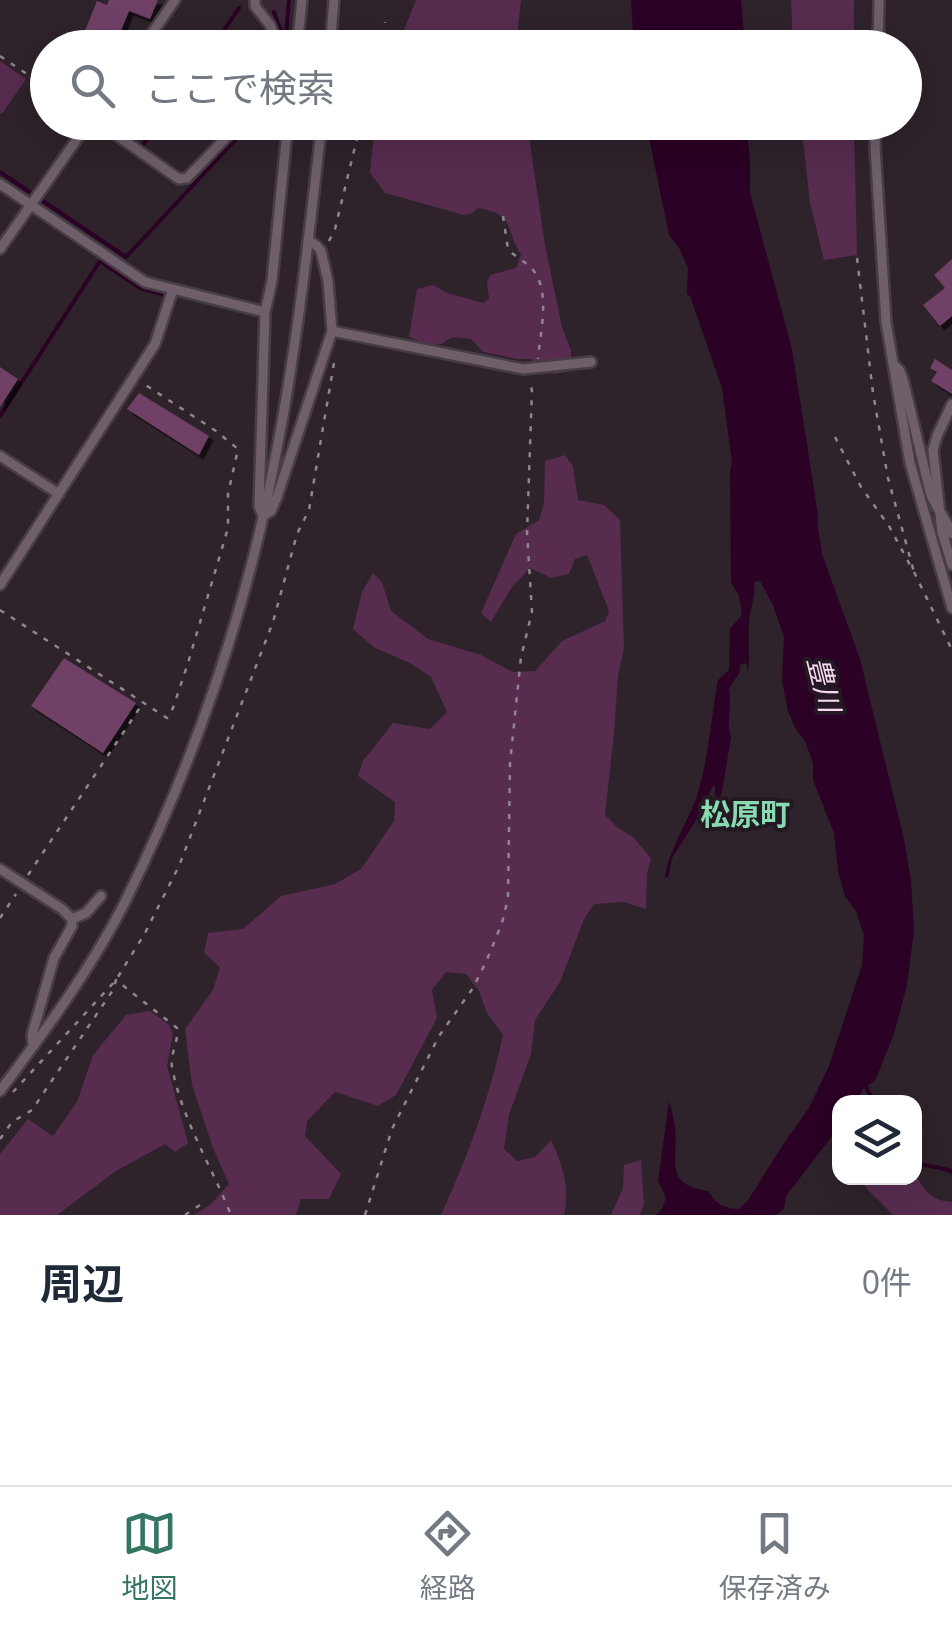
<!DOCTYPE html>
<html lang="ja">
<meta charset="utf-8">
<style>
:root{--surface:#fff;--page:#f6f6f7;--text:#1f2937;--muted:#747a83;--line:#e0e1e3;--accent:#347564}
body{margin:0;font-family:"Noto Sans","Noto Sans JP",sans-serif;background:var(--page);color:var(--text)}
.controls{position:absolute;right:30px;bottom:30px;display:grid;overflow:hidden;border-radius:20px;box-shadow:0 10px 40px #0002}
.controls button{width:90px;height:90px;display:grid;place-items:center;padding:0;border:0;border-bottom:2px solid var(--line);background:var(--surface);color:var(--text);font:50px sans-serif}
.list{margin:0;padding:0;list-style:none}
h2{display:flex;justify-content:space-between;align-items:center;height:130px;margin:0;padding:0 40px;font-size:42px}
h2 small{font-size:32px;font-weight:400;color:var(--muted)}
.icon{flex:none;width:55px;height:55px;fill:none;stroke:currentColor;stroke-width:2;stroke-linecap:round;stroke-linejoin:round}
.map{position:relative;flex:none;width:952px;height:1215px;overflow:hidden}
.search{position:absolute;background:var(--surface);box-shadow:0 10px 40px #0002;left:30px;right:30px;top:30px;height:110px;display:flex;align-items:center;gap:25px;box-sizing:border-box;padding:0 35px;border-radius:55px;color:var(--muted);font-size:38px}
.sheet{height:270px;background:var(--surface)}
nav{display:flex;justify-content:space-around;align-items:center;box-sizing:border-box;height:140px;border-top:2px solid var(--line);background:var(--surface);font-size:28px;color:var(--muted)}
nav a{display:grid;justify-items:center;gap:5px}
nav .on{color:var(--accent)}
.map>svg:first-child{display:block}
.built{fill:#392735}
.green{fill:#572c4f}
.water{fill:#2b0125}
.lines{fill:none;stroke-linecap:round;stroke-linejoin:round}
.stream{stroke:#2b0125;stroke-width:4}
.building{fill:#6f3f66;filter:url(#shadow)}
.minor-casing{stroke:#473d45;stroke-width:14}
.path{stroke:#90868d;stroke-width:2.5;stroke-dasharray:5 8;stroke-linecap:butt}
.minor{stroke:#6e5f6a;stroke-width:9}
.labels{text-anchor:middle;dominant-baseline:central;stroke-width:8;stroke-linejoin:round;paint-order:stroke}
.water-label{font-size:28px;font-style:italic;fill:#f7d8ef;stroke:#241822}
.quarter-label{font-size:30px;font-weight:bold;fill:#88dab1;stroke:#241822}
</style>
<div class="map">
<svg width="952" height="1215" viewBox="0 0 952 1215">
<defs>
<filter id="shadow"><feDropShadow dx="4.5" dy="4.5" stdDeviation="0" flood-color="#0009"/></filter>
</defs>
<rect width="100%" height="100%" fill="#2e222b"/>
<path class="built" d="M260 0H293L290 26 279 25 263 14Z"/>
<path class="green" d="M416 0H521L516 47H397Z
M791 0H854V47H793Z
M0 61 26 79 2 114 0 113Z
M375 123H527L545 245 562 327 571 351V371L554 374 531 359H517L483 352 471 339 453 337 441 344 428 345 409 337 417 289 433 285 447 293 483 303 489 299 487 282 490 275 516 268 521 255C505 229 515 214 478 208L471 214 464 215 385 193 370 173Z
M801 123H854L857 255 824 260 810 203Z
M565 455 573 466 578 500 604 505 620 520 624 649 618 675 614 733 605 815 618 828 633 837 651 858 647 874 646 909 624 902 594 904 584 919 560 982 535 1020 531 1054 509 1115 504 1149 517 1161 535 1157 551 1140C563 1166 570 1188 564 1215H441C469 1153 488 1102 503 1035L487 1013 479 991 466 974 446 972 432 990 437 1018 396 1095 378 1106 335 1092 307 1121 305 1136 341 1174 329 1199H301L296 1215H194L211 1204 229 1184 213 1148 192 1085 185 1029 213 990 220 967 204 953 208 933 243 929 281 896 335 884 361 869 394 821 395 802 358 776 363 761 393 723 430 729 447 712 431 677 410 663 375 648 353 629 362 592 373 573 382 582 391 611 428 639 481 655 513 672 535 671 562 641 605 621 609 611 587 555 575 559 569 574 551 578 530 568 512 587 491 622 481 613 516 534 539 520 544 503 545 461Z
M150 1011 168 1024 173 1034 167 1066 188 1143 175 1152 165 1144 116 1171 57 1215H0V1154L28 1119 53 1136 77 1102 93 1055 126 1015Z
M641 1160 644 1204 640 1215H611L623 1188 624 1165Z
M915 1174C926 1192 930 1200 952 1202V1215H893L867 1189 861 1178H914Z"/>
<path class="water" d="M631 0H741L745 47H634Z
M646 123H746L750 160V193L792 349 818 515C816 529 821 540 822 554L860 659 904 839 911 880 914 931 907 985 894 1034 875 1081 864 1087 857 1102H840L839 1127 786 1196 784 1208 776 1215H656L661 1211 666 1198 658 1181 669 1101C671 1109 674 1118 675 1126 679 1160 662 1184 708 1191 716 1204 723 1208 738 1209L747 1202 784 1143 809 1108 829 1066 862 965 864 935 856 911 845 896 838 871 834 833 813 780V763L805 741 795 728 788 711 782 681 784 637 773 605 760 581 754 582C756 596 750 608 749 622 748 638 750 654 748 671L746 663 740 665V672L729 688C732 705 726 722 731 737L722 792 716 809 715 787 713 786 695 822 672 858 668 878 665 877C670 847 687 824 697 796 708 760 711 722 717 685L718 680 729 670 730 629 742 615 739 596 731 582 730 473 732 462 722 388 690 296 687 294 688 268 679 248 669 235Z"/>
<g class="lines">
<path class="stream" d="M274 12 280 29 286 38
M212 48 239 8
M285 48 289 0
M142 146 159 122
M0 172 126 257 252 122
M0 416 100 261 140 288 165 295
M865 1085 874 1102
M914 1162C928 1168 940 1165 952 1172"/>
</g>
<path class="building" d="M109 0H158L150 19 129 11 114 48H78L97 1 107 5Z
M952 259V316L940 326 923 305 945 288 934 275Z
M935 359 952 370V394L931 381 937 372 930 368Z
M0 367 18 379 0 407Z
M139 393 209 436 199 455 127 409Z
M64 658 136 703 103 753 31 706Z"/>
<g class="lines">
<defs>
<path id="minor" d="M255 0V6L270 25 279 48
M142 48 175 0
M297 48 302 0
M330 48 334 0
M878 48 879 0
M98 122 179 179 187 178 241 122
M288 122 272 281 265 312 259 506 263 516 271 511 277 497 332 331 328 281 321 251 317 246 308 240
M876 122 875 146 886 322 910 463 952 608
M0 184 145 282 265 312
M0 249 89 122
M332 331 523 369 591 362
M895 366 900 371 904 383 930 492C935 507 946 518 952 534
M952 404 937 436 933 450 942 532 952 565
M0 456 59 494
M0 585 155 344 173 289
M0 869 62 909 72 919
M33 1045 32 1035 54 958 72 926V919L86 913 101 896
M0 1091C45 1031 91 969 125 902 193 765 247 610 275 459 297 348 309 235 322 122"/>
</defs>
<use href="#minor" class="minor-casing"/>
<path class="path" d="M379 48 385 22
M0 56 48 88
M503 216 508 249C515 257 526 262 533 270 551 292 540 333 538 359
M329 241 335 229 361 122
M857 258 873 393 888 478 914 572
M835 437 861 487 889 526 910 565
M914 572 952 650
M0 610 167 718 173 708 188 663 228 528V494L238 449 216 431 144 384
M28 875 143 703
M0 918 16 894
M13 1092 116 980 145 933 179 866 273 622 297 534 309 510 335 357
M0 1139 12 1122 32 1110 113 990 116 980 177 1028C179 1042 170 1053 172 1067 182 1120 211 1165 231 1215
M185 1215 203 1203
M365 1215 392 1129 439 1036 473 988 486 962 502 923 508 898 510 763 521 657 532 612 527 532 532 390 528 380"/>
<use href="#minor" class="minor"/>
</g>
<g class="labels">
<g class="water-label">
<text transform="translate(825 684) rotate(76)">豊川</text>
</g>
<g class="quarter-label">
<text x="745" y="813">松原町</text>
</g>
</g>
</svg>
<div class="controls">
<button><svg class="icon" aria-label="layers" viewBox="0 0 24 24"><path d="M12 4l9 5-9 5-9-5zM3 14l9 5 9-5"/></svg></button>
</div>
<div class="search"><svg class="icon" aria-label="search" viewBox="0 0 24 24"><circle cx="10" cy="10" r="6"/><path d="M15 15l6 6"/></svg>ここで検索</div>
</div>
<section class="sheet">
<h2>周辺<small>0件</small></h2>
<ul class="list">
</ul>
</section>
<nav>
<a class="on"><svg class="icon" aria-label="map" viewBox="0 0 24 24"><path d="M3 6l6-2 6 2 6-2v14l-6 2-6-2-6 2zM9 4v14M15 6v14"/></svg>地図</a>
<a><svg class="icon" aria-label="directions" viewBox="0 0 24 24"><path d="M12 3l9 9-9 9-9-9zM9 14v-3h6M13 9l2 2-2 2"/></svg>経路</a>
<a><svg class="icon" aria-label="saved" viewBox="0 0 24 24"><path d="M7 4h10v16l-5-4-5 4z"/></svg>保存済み</a>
</nav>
